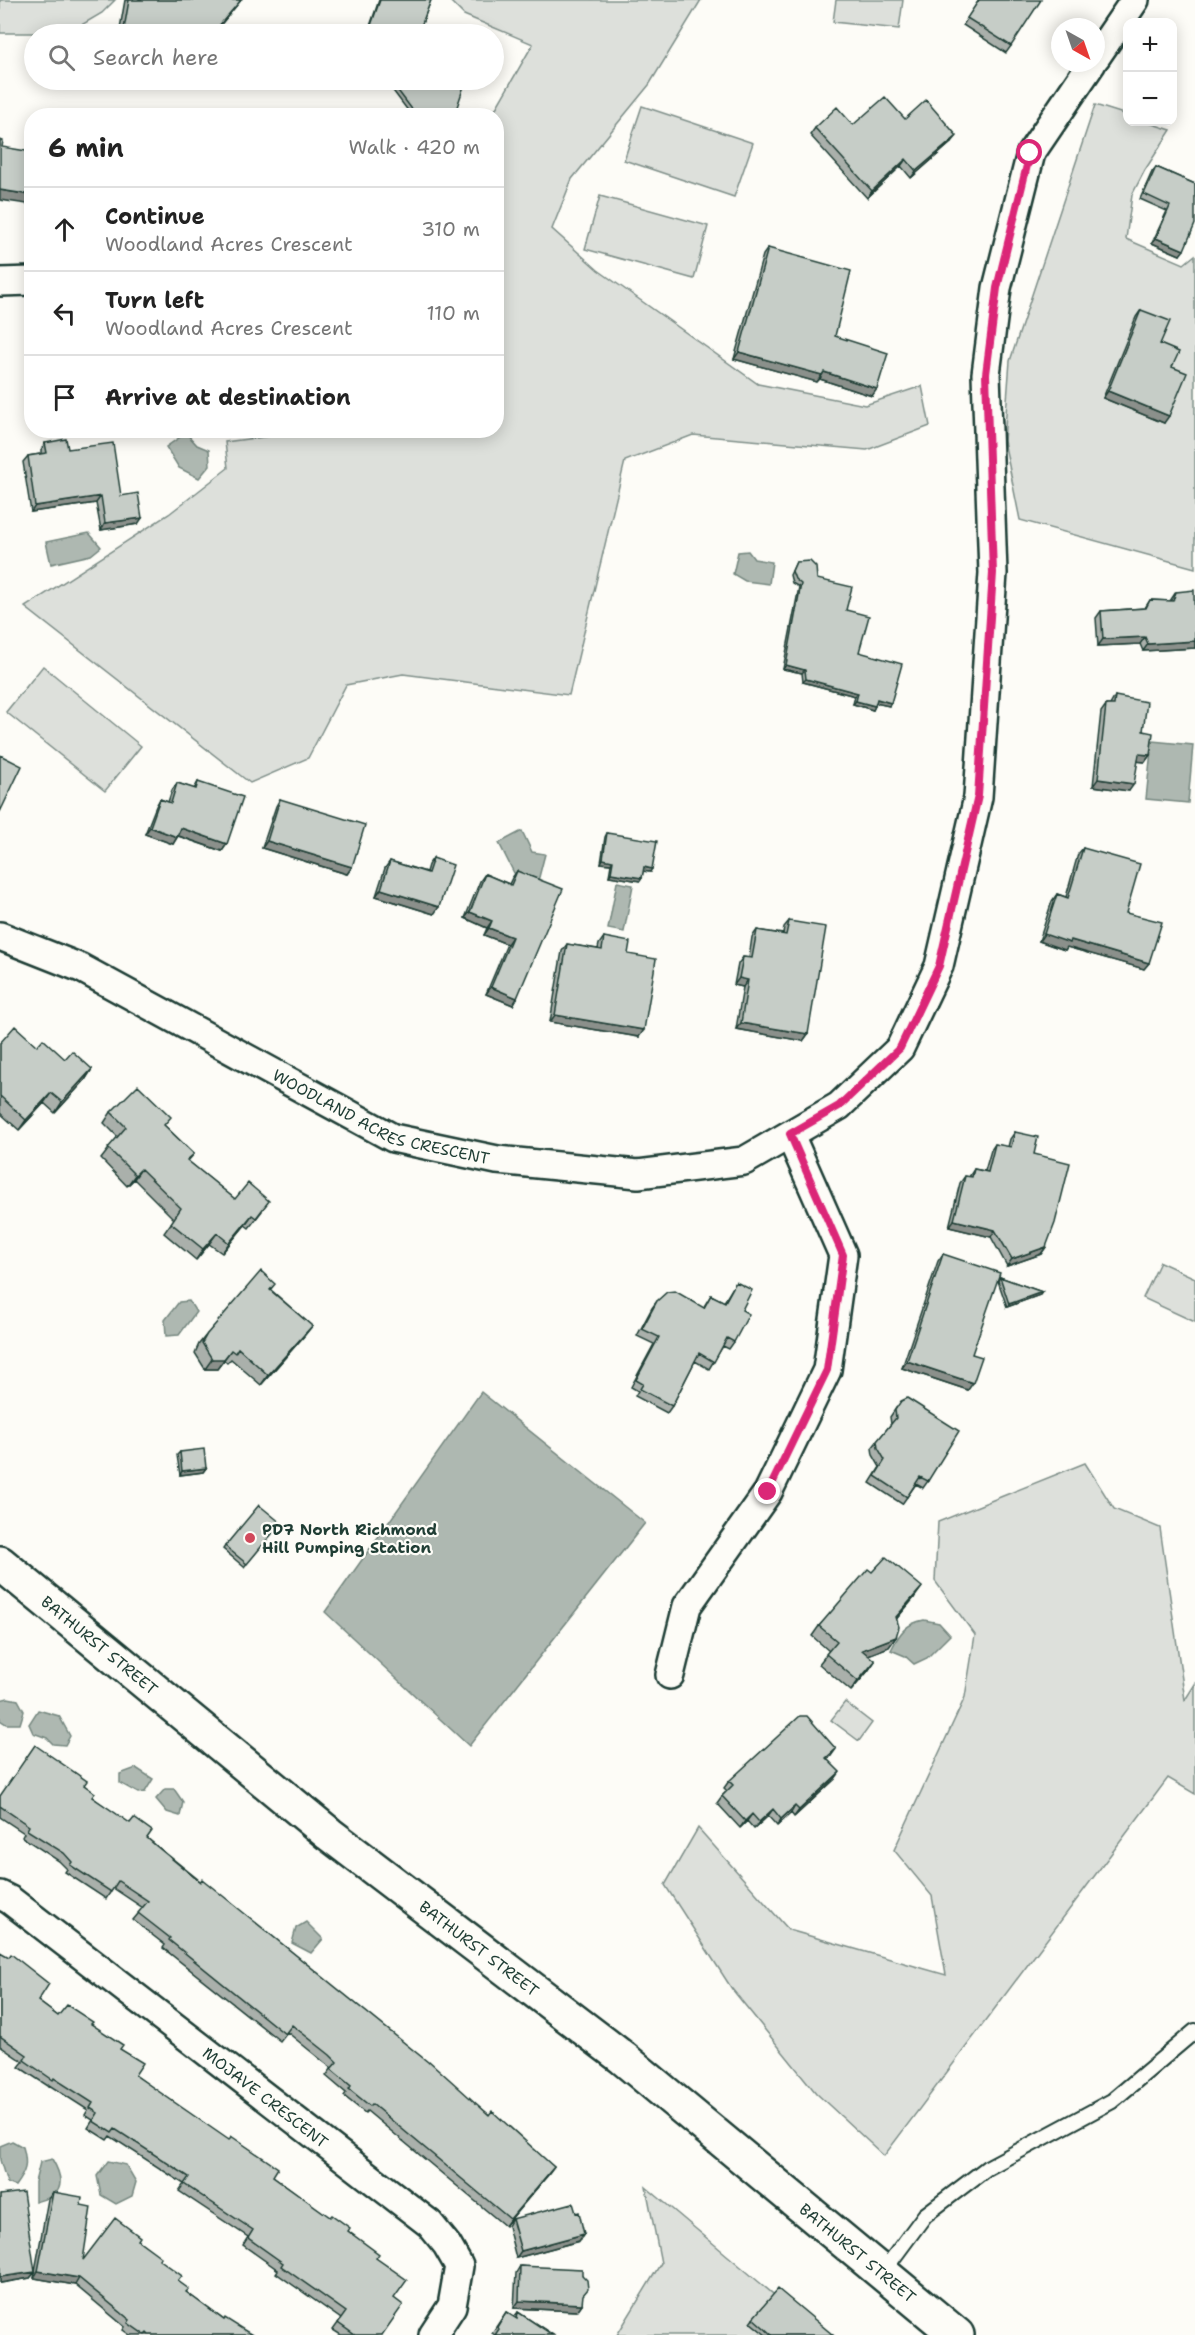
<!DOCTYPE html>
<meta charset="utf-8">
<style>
:root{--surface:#fff;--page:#f2f2f2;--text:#222;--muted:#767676;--line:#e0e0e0}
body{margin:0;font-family:"Shantell Sans",sans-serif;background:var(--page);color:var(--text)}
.controls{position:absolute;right:18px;top:18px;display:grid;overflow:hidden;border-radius:12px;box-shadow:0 3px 15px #0003}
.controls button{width:54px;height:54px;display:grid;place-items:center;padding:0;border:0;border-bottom:2px solid var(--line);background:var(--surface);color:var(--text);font:30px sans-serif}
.compass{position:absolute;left:1051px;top:18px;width:54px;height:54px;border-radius:50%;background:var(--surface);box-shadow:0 3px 15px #0003;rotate:140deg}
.stop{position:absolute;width:18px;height:18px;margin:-14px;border:4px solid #db2777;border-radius:50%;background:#fff}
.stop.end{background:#db2777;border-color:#fff;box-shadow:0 2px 6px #0008}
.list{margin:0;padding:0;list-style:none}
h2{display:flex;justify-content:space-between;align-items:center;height:78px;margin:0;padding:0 24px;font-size:26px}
h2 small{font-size:20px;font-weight:400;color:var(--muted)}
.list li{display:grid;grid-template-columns:39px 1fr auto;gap:18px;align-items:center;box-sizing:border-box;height:84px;padding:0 24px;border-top:2px solid var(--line)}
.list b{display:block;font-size:22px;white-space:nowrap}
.list p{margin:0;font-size:20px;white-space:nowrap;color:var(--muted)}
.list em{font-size:20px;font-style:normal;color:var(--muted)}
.icon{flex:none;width:33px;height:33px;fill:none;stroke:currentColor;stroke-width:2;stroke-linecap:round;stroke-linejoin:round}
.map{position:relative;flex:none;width:1195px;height:2335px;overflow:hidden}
.search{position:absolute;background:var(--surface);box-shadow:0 3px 15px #0003;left:24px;top:24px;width:480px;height:66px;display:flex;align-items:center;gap:15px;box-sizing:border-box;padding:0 21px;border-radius:33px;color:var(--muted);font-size:22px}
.panel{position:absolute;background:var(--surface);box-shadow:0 3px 15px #0003;left:24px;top:108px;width:480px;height:330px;border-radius:24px}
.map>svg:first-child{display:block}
.green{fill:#dde0db;stroke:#7e8e88;stroke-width:1.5}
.water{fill:#aeb8b1;stroke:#75877f;stroke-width:1.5}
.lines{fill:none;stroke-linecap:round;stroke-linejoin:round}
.lane-casing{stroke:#1f3d34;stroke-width:18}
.street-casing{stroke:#1f3d34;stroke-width:32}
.secondary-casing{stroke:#1f3d34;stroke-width:38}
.lane{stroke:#fdfcf7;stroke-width:14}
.street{stroke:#fdfcf7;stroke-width:27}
.secondary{stroke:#fdfcf7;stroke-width:33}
.wall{fill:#aab0ab;stroke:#1f3d34;stroke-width:1.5}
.shaded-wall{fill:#8b908b;stroke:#1f3d34;stroke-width:1.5}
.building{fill:#c6cdc7;stroke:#1f3d34;stroke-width:1.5}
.route{stroke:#db2777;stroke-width:8}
.poi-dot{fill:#d1495b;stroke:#fdfcf7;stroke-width:2}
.labels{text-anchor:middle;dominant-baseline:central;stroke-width:4.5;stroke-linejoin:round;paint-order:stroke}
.street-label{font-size:16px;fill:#1f3d34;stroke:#fdfcf7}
.poi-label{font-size:16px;font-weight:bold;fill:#1f3d34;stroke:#fdfcf7;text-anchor:start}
</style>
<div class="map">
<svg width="1195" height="2335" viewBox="0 0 1195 2335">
<rect width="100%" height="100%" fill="#fdfcf7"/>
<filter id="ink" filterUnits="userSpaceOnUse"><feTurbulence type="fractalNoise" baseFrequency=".0167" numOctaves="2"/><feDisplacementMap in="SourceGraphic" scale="12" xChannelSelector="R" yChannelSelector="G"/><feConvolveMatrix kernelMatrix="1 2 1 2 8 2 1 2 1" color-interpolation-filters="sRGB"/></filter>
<g filter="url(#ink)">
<path class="green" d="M0 0H115L102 13 68 33H0Z
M449 0H701L649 85 572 179 552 229 598 270 758 384 865 405 922 386 930 426 867 450 693 435 625 461 569 695 403 674 346 685 308 758 250 783 25 607 169 514 228 468 225 442 271 436 279 430H496V116L492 115 533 44 464 15Z
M836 0H903L899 29 833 22Z
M1095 105 1127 115 1128 122H1146L1171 130 1145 170 1132 195 1126 239 1184 264 1195 255V568L1020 520 1004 441 1010 361Z
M642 106 753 143 734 197 624 160Z
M600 196 708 226 694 279 585 249Z
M43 666 141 746 105 791 6 712Z
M1160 1262 1195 1278V1322L1143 1298Z
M1085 1463 1114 1509 1160 1528 1185 1700 1195 1684V1794L1168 1778 884 2156 816 2093 732 1989 665 1885 698 1828 789 1930 946 1975 932 1896 894 1850 965 1697 975 1635 935 1581 938 1522Z
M845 1702 872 1723 859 1741 831 1720Z
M646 2187 822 2335H617L661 2263Z"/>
<path class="water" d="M186 433 197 445 209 450 210 465 199 478 179 468 166 447Z
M89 533 101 547 91 555 51 564 46 542Z
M748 551 754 559 772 562 769 584 745 581 733 574 738 552Z
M1152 741 1193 745 1188 803 1146 799Z
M522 831 532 852 545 854 538 881 514 873 499 843Z
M617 882 633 885 624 932 608 929Z
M189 1301 196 1312 179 1335 166 1336 165 1320 179 1302Z
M481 1392 645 1523 469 1746 325 1612Z
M924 1620 939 1623 950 1635 927 1658 914 1664 905 1656 891 1650C899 1634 906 1623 924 1620Z
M8 1698 18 1700 24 1711 20 1724H6L0 1720V1700Z
M38 1710 59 1716 70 1736 65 1745 53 1744 47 1738 33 1733 29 1724Z
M136 1768 153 1779 145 1792 138 1793 120 1783V1774Z
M165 1789H174L183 1802 180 1816 167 1812 156 1799Z
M306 1922 323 1939 311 1953 292 1943 296 1928Z
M12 2141 23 2147C28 2165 26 2171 15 2186L7 2183 0 2160V2146Z
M52 2159C58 2169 66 2185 54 2195 50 2198 41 2200 35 2202V2182L40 2162Z
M108 2161 126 2165 136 2182 132 2196 116 2204 101 2195 97 2176Z"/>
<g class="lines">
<defs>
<path id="lane" d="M882 2273 925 2215 987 2168 1112 2101 1195 2031"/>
<g id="street">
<path d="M1096 57 1135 0"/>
<path d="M0 282 32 281"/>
<path id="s1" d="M0 936 81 968 393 1138 497 1160 638 1174 744 1161 839 1106 900 1048 939 966 978 797 993 573 986 374 997 288 1031 153 1092 63"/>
<path d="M670 1675 687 1606 768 1492 827 1370 843 1255 790 1135"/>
<path id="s2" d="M0 1895 10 1900 430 2224 447 2245 459 2266 452 2306 433 2335"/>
</g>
<g id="secondary">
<path id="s3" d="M0 1563 329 1834 623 2058 957 2335"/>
</g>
</defs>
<use href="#lane" class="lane-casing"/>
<use href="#street" class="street-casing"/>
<use href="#secondary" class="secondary-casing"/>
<use href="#lane" class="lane"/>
<use href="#street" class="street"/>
<use href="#secondary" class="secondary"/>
</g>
<path class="wall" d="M125 0H241L213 34H119Z
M379 0H431L420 29 423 34H369L368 32Z
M979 0 1011 46 1006 53 963 25Z
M385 80H453L454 116H412Z
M905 119 952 142 911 178 901 166 867 198 810 135 815 128 853 125Z
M1156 167 1195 184 1180 255 1152 243 1167 211 1140 199 1152 172Z
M768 248 835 336 872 396 820 379 817 382 734 359 763 255Z
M1141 310 1172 367 1164 423 1103 398 1136 317Z
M195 430H206L198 435Z
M45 443 68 449 121 496 138 524 101 530 96 503 31 512 23 462 28 456 41 454V450Z
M796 562 817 579 846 610 859 652 891 703 889 706 876 703 873 710 853 704 855 696 803 682 802 673 783 669 799 587 792 583 790 575Z
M1176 592 1195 601V648L1143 651 1140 644 1098 646 1096 618 1101 611 1145 608 1150 600 1170 601Z
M1115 696 1143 731 1150 755 1145 762 1137 761 1129 791 1093 786 1101 712 1106 705H1110Z
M198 782 227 844 222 851 178 836 173 844 145 834 156 806 160 799 168 802 172 790 177 783 194 789Z
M280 799 352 867 347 874 262 848 276 806Z
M607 833 650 872 643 871 642 878 640 881 609 876 611 864 601 863 605 837Z
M1083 848 1126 913 1149 963 1144 969 1067 947 1065 950 1039 941 1052 901 1057 894 1066 897 1078 854Z
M433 858 434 914 376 896 385 868 390 861 426 872 428 865Z
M517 871V998L513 1005 486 994 507 944 484 935 487 928 465 918 480 881 485 874 509 884 512 878Z
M789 921 808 1034 803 1041 736 1029 743 987 734 985 738 964 743 957 749 958 752 937 757 930 783 934 784 927Z
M604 937 628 954 639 1037 550 1022 562 951 567 944 598 949 599 944Z
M0 1043 37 1046 65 1059 92 1069 85 1080 55 1113 44 1103 19 1130 0 1113Z
M111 1112 165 1126 194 1154 188 1161 235 1199 262 1211 249 1228 245 1225 222 1253 209 1244 196 1260 164 1233 174 1219 134 1179 127 1186 101 1159 118 1137 104 1123Z
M1015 1132 1034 1154 1046 1247 1041 1254 1007 1266 991 1237 949 1227 960 1183 965 1176 969 1177 974 1169 985 1171 991 1150 995 1144 1008 1147 1010 1139Z
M943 1254 972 1354 968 1390 902 1368 938 1261Z
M1000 1277 1042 1292 1040 1295 1007 1307 998 1281Z
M736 1282 742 1310 734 1342 729 1349 723 1346 709 1369 695 1361 672 1406 667 1413 635 1396 638 1391 631 1387 654 1344 637 1336 652 1308 657 1301 703 1308 711 1295 724 1302Z
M271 1290 312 1326 304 1336 261 1385 231 1359 227 1363 224 1360 217 1369H205L195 1353 199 1344 207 1334Z
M896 1408 928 1481 923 1488 916 1484 902 1504 870 1483 880 1467 873 1455 872 1448 891 1424 890 1417Z
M180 1452 206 1468 203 1472 180 1475 177 1455Z
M278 1526 244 1567 223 1549 225 1546Z
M872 1572 914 1598 896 1619V1637L889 1647 868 1655 875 1661 868 1671 851 1691 819 1664 829 1651 812 1636 819 1626Z
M831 1756 827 1759 835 1779 794 1817 791 1813 777 1826 768 1816 754 1829 747 1821 740 1828 717 1803 722 1796 727 1791 724 1788 729 1781Z
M84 1785 92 1797 147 1838 554 2167 505 2226 367 2111 365 2113 344 2096 346 2093 326 2076 332 2068 325 2063 287 2032 280 2041 163 1948 165 1945 133 1920 143 1908 113 1888 106 1899 65 1872 67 1869 59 1861 22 1837 24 1833 0 1817V1796Z
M0 1952 38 2001 58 2016 91 2024 120 2049 135 2075 273 2176 348 2231 376 2258 394 2298 382 2335H341L333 2330 341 2319 276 2273 278 2270 243 2245 248 2237 179 2191 184 2184 110 2136 107 2140 88 2128 93 2120 85 2115 88 2110 49 2085 48 2086 19 2067 23 2062 0 2046Z
M53 2192 81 2205 83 2260 138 2240 159 2259 186 2292 224 2320 252 2335H130L123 2330 125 2327 75 2285 34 2278 35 2272 30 2278 0 2283V2195L35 2271 48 2199Z
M576 2213 584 2234 579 2241 516 2258 508 2226 512 2219Z
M520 2266 582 2275V2304L577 2311 514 2308 516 2273Z
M506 2312 514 2317 518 2312 553 2335H495L492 2333Z
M753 2318 833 2335H766L750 2322Z"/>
<path class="shaded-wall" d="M241 0 213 34H212Z
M124 29 152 34H120Z
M957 136 952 142 911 178 916 171Z
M906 159 901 166 867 198 872 191Z
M0 190 32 195V197L27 204 0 200Z
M1156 238 1184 250 1180 255 1152 243Z
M739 352 822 375 817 382 734 359Z
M824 372 877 389 872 396 820 379Z
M1108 391 1169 416 1164 423 1103 398Z
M101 496 96 503 31 512 35 506Z
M142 518 138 524 101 530 105 523Z
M1145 637 1140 644 1098 646 1103 639Z
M1195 641V648L1143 651 1148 644Z
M786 665 805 670 802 673 783 669Z
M806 679 858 693 855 696 803 682Z
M877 699 891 703 889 706 875 703Z
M856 701 875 706 873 710 853 704Z
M1139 754 1150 755 1145 762 1134 761Z
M1098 779 1134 784 1129 791 1093 786Z
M150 827 177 837 173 844 145 834Z
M181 828 227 844 222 851 176 835Z
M267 841 352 867 347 874 262 848Z
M603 859 613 861 611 864 601 863Z
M644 867 652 869 650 872 641 871Z
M611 873 642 878 640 881 609 876Z
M381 889 439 907 434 914 376 896Z
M470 912 492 921 487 928 465 918Z
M489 928 512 937 507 944 484 935Z
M1044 934 1071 940 1149 963 1144 969 1067 947 1065 950 1039 941Z
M739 978 748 980 743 987 734 985Z
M491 987 517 998 513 1005 486 994Z
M555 1015 644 1030 639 1037 550 1022Z
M741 1023 808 1034 803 1041 736 1029Z
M92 1069 85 1080 55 1113 62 1102Z
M51 1093 44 1103 19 1130 26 1120Z
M141 1169 134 1179 127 1186 135 1175Z
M252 1215 245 1225 222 1253 229 1243Z
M954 1220 995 1230 991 1237 949 1227Z
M217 1233 209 1244 196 1260 203 1249Z
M1046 1247 1041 1254 1007 1266 1012 1259Z
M1042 1292 1040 1295 1007 1307 1009 1304Z
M312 1326 304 1336 261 1385 268 1375Z
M231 1350 217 1369H205L212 1359Z
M907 1361 973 1383 968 1390 902 1368Z
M206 1468 203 1472 180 1475 182 1471Z
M922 1587 914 1598 889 1628 896 1617Z
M896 1637 889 1647 855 1660 862 1650Z
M875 1661 868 1671 851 1691 858 1681Z
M836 1749 831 1756 821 1765 826 1758Z
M840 1772 835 1779 794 1817 799 1810Z
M795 1806 791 1813 777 1826 781 1819Z
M773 1809 768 1816 754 1829 759 1822Z
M752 1814 747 1821 740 1828 745 1821Z
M554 2167 549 2174 505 2226 510 2219Z
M584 2234 579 2241 516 2258 521 2251Z
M38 2271 79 2278 75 2285 34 2278Z
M35 2272 30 2278 0 2283V2277Z
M519 2301 582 2304 577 2311 514 2308Z"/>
<path class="building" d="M129 0H241L212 34H152L124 29Z
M380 0H431L420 29 423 34H373L370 28Z
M979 0H1041L1011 46 967 18Z
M390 80H453L465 83 454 116H417Z
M885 97 905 119 926 100 957 136 916 171 906 159 872 191 815 128 837 107 853 125Z
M0 140 3 141 2 147 32 152V195L0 190Z
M1156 167 1195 184V224L1184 250 1156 238 1170 206 1144 194Z
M768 248 851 271 835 336 888 353 877 389 824 372 822 375 739 352Z
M1141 310 1170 321 1160 344 1179 352 1172 367 1187 373 1169 416 1108 391Z
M66 439 68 449 113 443 121 496 138 493 142 518 105 523 101 496 35 506 28 456 47 453 45 443Z
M810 561 816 567 817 579 852 587 846 610 869 616 859 652 902 664 891 703 877 699 875 706 856 701 858 693 806 679 805 670 786 665 801 584 795 579 792 571 796 562Z
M1194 590 1195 641 1148 644 1145 637 1103 639 1101 611 1146 608 1150 600 1173 601 1176 592Z
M1115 696 1147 702 1143 731 1153 733 1150 755 1139 754 1134 784 1098 779 1106 705H1114Z
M0 755 22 766 0 812Z
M198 782 243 797 227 844 181 828 177 837 150 827 160 799 171 803 177 783 196 789Z
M280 799 365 825 352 867 267 841Z
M607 833 657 841 652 869 644 867 642 878 611 873 613 861 603 859Z
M1083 848 1140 864 1126 913 1162 922 1149 963 1071 940 1070 943 1044 934 1057 894 1068 898Z
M433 858 453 865 439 907 381 889 390 861 428 873Z
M517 871 563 889 517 998 491 987 512 937 489 928 492 921 470 912 485 874 511 885Z
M789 921 826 927 808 1034 741 1023 748 980 739 978 743 957 752 958 757 930 786 935Z
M604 937 630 942 628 954 656 959 644 1030 555 1015 567 944 602 950Z
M15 1026 37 1046 43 1039 65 1059 72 1051 92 1069 62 1102 51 1093 26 1120 0 1096V1043Z
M138 1085 171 1117 164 1125 194 1154 187 1160 235 1199 248 1183 269 1201 256 1218 252 1215 229 1243 217 1233 203 1249 171 1223 181 1208 141 1169 135 1175 108 1148 126 1127 111 1112Z
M1015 1132 1038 1137 1034 1154 1070 1163 1055 1223 1046 1247 1012 1259 995 1230 954 1220 965 1176 972 1177 974 1169 988 1172 995 1144 1011 1147Z
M943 1254 1000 1273 972 1354 982 1357 973 1383 907 1361Z
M261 1271 275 1284 270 1290 312 1326 268 1375 238 1348 235 1353 231 1350 224 1359H212L202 1343 207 1334Z
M1000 1277 1042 1292 1009 1304Z
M736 1282 752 1290 742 1310 749 1314 734 1342 727 1338 714 1362 699 1353 672 1406 640 1389 643 1384 636 1380 659 1337 642 1329 657 1301 667 1292 675 1291 704 1308 711 1295 725 1302Z
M907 1398 959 1431 928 1481 920 1477 907 1497 875 1476 885 1460 878 1448 877 1441 896 1418 895 1410 901 1401Z
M204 1449 206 1468 182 1471 180 1452Z
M259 1505 281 1523 247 1564 225 1546Z
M886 1557 922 1587 896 1617 899 1627 896 1637 862 1650 875 1661 858 1681 826 1654 837 1641 819 1626 868 1569 872 1572Z
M800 1716H807L836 1749 826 1758 840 1772 799 1810 795 1806 781 1819 773 1809 759 1822 752 1814 745 1821 722 1796 733 1785 729 1781Z
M35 1745 87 1781 84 1785 95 1793 92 1797 130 1823 134 1818 152 1831 147 1838 155 1845 200 1882 202 1879 428 2062 429 2061 489 2115 492 2111 554 2167 510 2219 372 2104 370 2106 349 2089 351 2086 331 2069 337 2062 330 2055 292 2025 285 2034 169 1940 170 1938 138 1913 148 1901 118 1881 111 1892 70 1865 72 1862 64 1853 27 1830 29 1826 0 1806V1796Z
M0 1952 9 1957 11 1954 49 1984 38 2001 58 2016 67 2005 93 2022 91 2024 123 2045 120 2049 143 2063 135 2075 229 2140 231 2136 278 2168 273 2176 330 2217 332 2215 350 2228 348 2231 379 2254 376 2258 407 2280 394 2298 403 2305 382 2335H355L338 2323 346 2312 281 2266 283 2263 248 2238 253 2230 184 2184 189 2177 115 2129 112 2133 93 2121 98 2113 90 2108 93 2103 54 2078 53 2080 24 2060 27 2055 0 2036Z
M23 2192 35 2272 0 2277V2195Z
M53 2192 82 2197 81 2205 91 2207 83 2260 115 2218 140 2237 138 2240 161 2257 159 2259 182 2276 178 2281 189 2289 186 2292 224 2320 225 2318 252 2335H149L147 2333 145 2335 128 2323 130 2320 79 2278 38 2271Z
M573 2203 576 2213 579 2212 584 2234 521 2251 512 2219Z
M520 2266 582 2269V2275L587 2280 588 2289 583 2295 582 2304 519 2301Z
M778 2289 833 2335H772L753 2318Z
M506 2312 517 2319 518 2312 553 2335H495L499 2329 497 2327Z"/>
</g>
<g class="lines" filter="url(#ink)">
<path class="route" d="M768 1492 827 1370 843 1255 790 1134 839 1106 900 1048 939 966 978 796 993 573 986 374 997 288 1030 153"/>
</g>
<circle class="poi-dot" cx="250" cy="1538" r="6"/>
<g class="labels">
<g class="street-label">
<text stroke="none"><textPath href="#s1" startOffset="424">WOODLAND ACRES CRESCENT</textPath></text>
<text stroke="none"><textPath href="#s3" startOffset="129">BATHURST STREET</textPath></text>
<text stroke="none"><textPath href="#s3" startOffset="615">BATHURST STREET</textPath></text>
<text stroke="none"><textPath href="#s2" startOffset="334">MOJAVE CRESCENT</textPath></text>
<text stroke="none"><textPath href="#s3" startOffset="1101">BATHURST STREET</textPath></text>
</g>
<g class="poi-label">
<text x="262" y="1529">PD7 North Richmond<tspan x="262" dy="18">Hill Pumping Station</tspan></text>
</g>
</g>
</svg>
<div class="controls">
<button>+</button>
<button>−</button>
</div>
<svg class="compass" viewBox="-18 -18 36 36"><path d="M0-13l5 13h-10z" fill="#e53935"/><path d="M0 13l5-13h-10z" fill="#767676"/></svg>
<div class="stop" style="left:1030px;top:153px"></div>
<div class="stop end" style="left:768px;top:1492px"></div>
<div class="search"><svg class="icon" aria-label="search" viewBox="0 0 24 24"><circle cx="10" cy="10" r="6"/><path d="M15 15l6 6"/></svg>Search here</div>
<section class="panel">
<h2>6 min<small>Walk · 420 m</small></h2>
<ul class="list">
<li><svg class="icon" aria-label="ahead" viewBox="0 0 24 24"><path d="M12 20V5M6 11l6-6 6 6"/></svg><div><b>Continue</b><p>Woodland Acres Crescent</p></div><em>310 m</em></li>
<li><svg class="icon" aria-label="left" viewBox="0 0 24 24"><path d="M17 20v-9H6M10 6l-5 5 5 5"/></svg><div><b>Turn left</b><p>Woodland Acres Crescent</p></div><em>110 m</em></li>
<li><svg class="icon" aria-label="arrive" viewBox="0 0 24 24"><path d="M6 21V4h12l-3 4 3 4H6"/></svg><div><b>Arrive at destination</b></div></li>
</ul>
</section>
</div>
